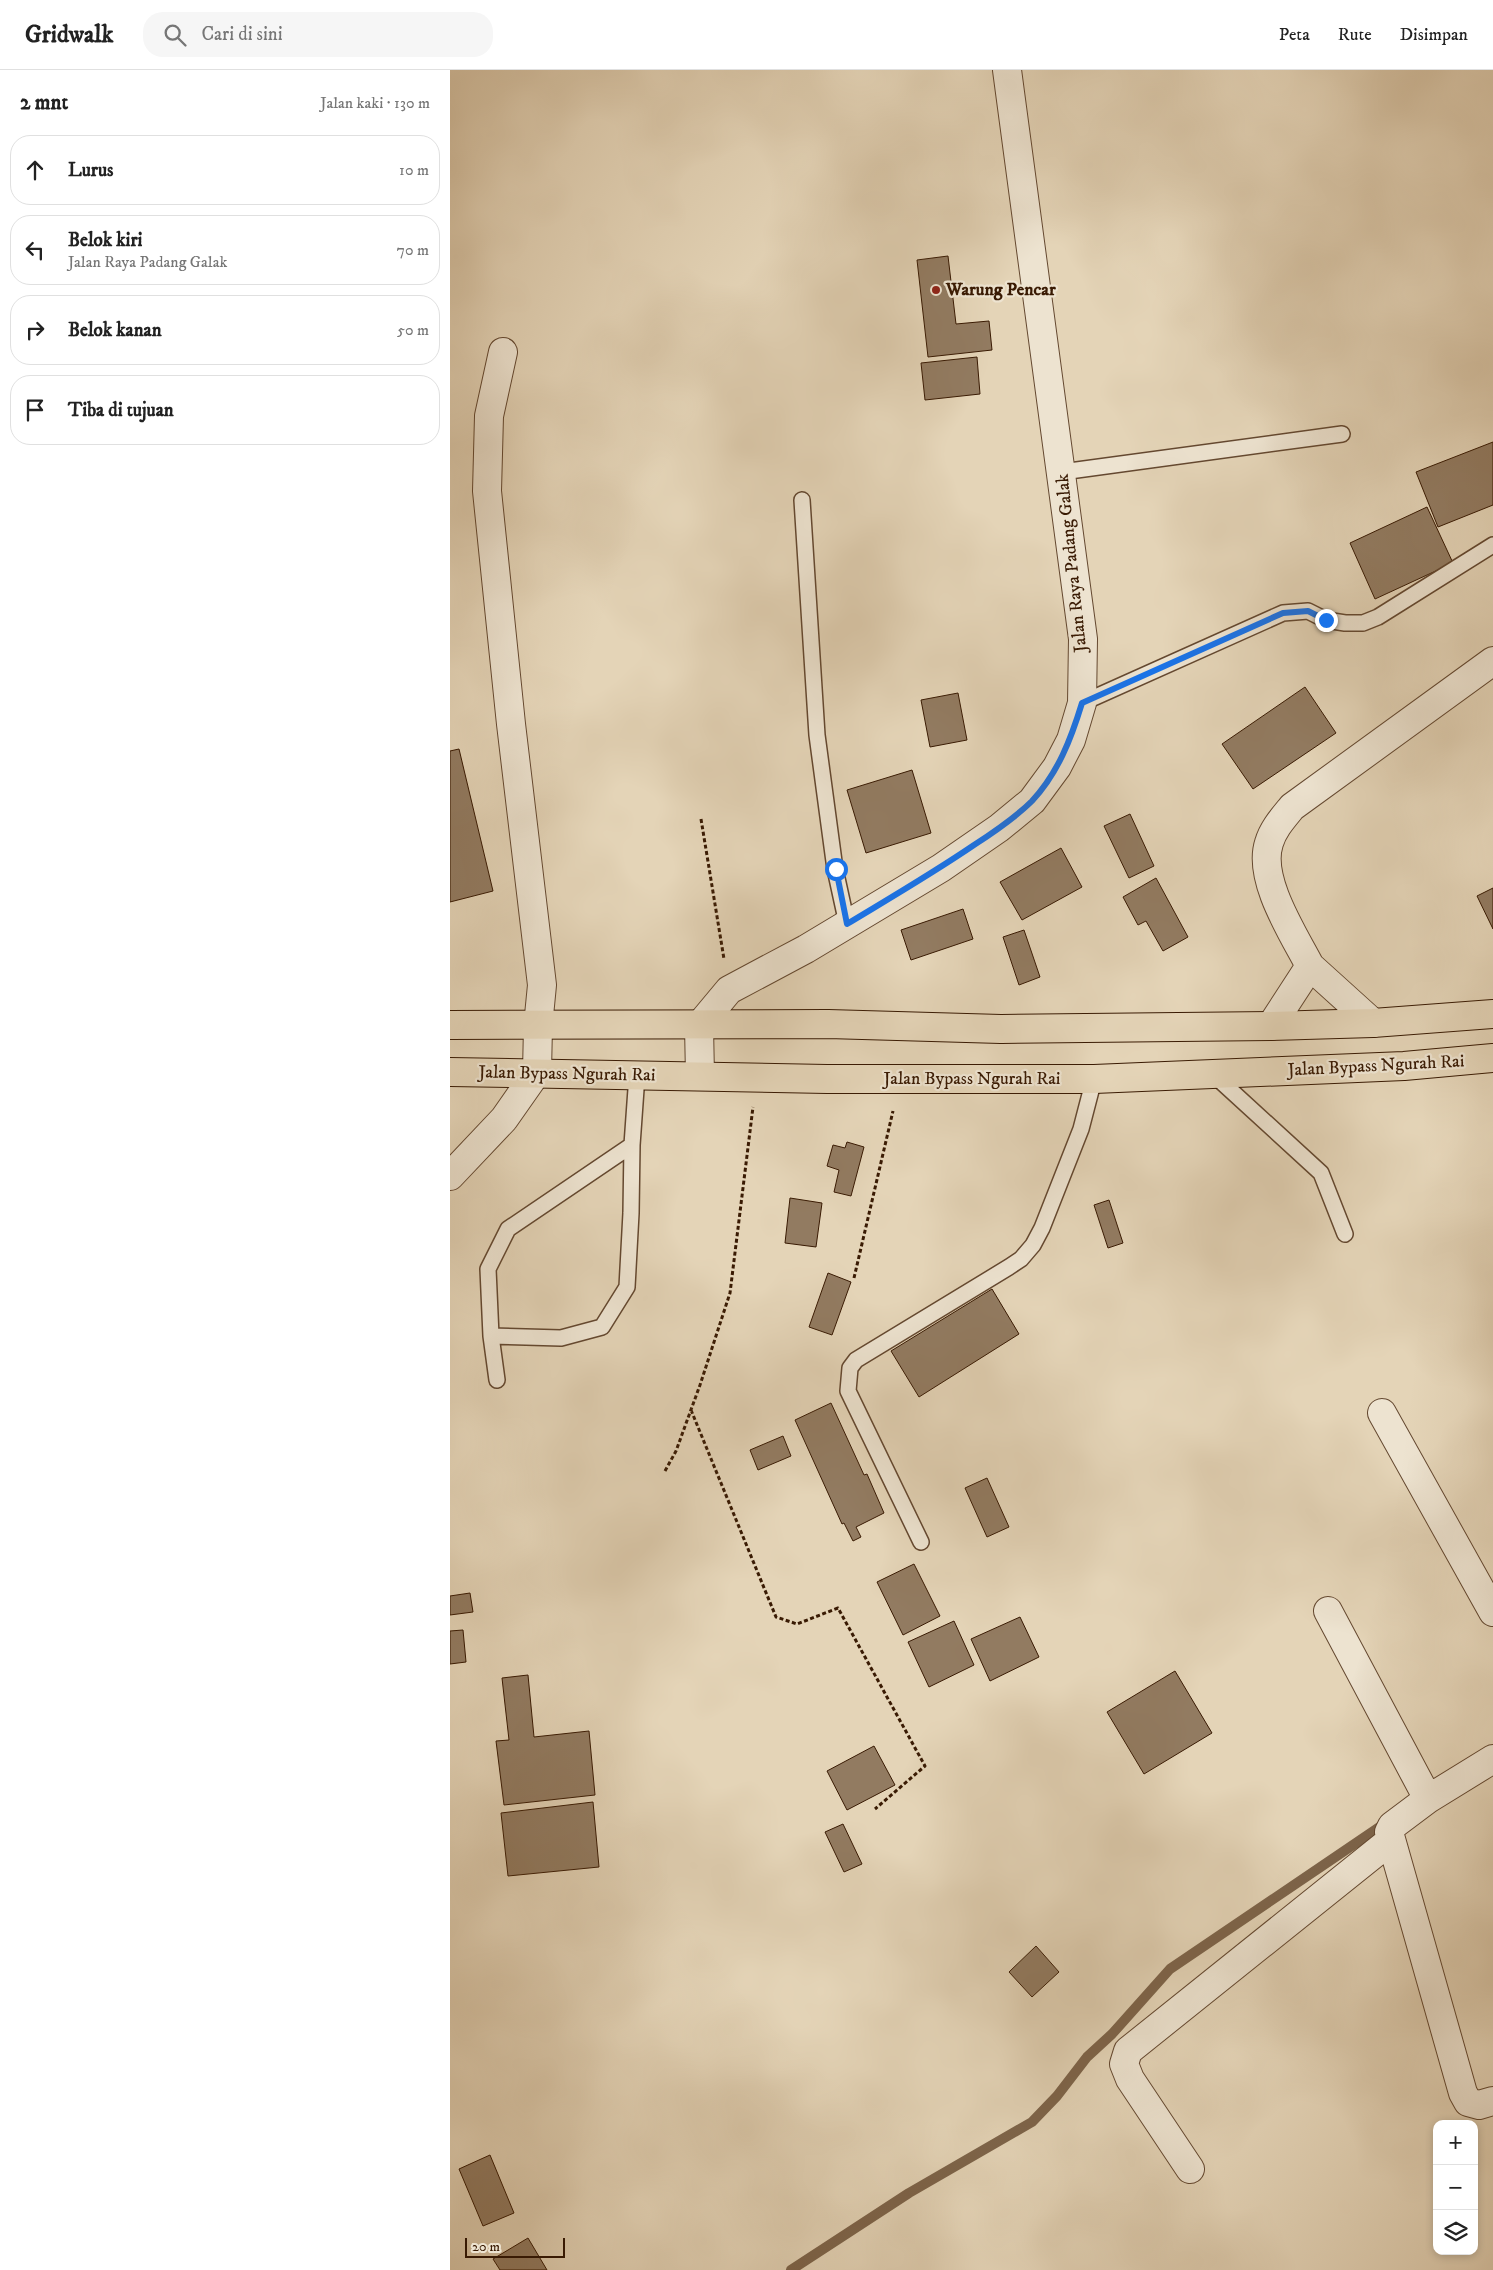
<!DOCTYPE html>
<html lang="id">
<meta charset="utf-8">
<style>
:root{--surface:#fff;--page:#f6f6f6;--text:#222;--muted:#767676;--line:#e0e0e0}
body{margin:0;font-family:"IM FELL DW Pica",serif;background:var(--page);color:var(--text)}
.controls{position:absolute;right:15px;bottom:15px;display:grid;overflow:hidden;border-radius:10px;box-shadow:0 2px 8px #0003}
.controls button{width:45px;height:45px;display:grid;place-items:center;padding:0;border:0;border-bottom:1px solid var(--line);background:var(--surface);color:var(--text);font:25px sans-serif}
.scale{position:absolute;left:15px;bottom:12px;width:100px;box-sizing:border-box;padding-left:5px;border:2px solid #391a03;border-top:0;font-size:14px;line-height:18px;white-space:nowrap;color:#391a03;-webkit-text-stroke:4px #ede3d0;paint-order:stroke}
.stop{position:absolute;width:15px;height:15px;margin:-11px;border:4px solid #1a73e8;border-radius:50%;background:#fff}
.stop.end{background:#1a73e8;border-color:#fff;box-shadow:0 1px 5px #0008}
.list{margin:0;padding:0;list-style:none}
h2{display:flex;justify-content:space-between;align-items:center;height:65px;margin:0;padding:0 20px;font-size:21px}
h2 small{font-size:16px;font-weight:400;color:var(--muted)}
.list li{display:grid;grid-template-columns:32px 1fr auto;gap:15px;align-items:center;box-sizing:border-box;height:70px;margin:0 10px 10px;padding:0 10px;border:1px solid var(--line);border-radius:20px}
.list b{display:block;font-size:19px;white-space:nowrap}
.list p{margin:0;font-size:16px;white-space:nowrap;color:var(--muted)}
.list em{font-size:16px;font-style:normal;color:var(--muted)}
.icon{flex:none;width:28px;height:28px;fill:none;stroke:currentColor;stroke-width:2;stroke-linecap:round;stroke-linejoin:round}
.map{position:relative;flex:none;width:1043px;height:2200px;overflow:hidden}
header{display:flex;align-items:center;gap:30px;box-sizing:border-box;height:70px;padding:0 25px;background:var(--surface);border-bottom:1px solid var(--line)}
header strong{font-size:24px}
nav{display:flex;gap:28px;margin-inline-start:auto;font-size:18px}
.search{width:350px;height:45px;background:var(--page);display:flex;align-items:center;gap:12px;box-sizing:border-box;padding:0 18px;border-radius:20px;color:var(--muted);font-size:19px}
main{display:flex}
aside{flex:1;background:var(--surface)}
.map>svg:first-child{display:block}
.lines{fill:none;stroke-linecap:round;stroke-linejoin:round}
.stream{stroke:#7d644a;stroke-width:10}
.building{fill:#927b61;stroke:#391a03}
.service-casing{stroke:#644830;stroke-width:18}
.minor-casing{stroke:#644830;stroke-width:30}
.tertiary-casing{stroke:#644830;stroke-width:30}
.trunk-casing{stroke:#391a03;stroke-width:30}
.path{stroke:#391a03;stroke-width:3;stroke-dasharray:4 2.5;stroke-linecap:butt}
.service{stroke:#ede3d0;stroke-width:15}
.minor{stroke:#ede3d0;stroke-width:28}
.tertiary{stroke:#ede3d0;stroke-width:28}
.trunk{stroke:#e4d4b7;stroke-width:28}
.route{stroke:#1a73e8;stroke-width:6}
.poi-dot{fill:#8f2418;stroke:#ede3d0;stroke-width:2}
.labels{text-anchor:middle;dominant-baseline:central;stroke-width:4.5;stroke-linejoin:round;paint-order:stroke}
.poi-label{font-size:18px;font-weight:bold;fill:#391a03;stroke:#ede3d0;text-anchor:start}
.street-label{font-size:18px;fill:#391a03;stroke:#ede3d0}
</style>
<header>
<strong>Gridwalk</strong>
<div class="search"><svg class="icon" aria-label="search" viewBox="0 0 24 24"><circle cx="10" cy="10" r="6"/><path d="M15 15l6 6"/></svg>Cari di sini</div>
<nav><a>Peta</a><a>Rute</a><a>Disimpan</a></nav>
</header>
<main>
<aside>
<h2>2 mnt<small>Jalan kaki · 130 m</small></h2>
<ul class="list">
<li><svg class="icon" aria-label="ahead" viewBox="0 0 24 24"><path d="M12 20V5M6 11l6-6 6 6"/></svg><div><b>Lurus</b></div><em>10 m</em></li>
<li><svg class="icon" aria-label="left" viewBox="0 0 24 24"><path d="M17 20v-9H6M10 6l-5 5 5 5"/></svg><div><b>Belok kiri</b><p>Jalan Raya Padang Galak</p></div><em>70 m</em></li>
<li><svg class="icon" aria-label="right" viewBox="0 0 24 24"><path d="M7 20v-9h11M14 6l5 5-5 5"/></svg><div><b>Belok kanan</b></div><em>50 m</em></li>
<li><svg class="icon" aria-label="arrive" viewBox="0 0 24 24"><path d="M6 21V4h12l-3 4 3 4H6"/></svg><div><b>Tiba di tujuan</b></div></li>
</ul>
</aside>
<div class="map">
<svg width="1043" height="2200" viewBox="0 0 1043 2200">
<rect width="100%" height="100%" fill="#e4d4b7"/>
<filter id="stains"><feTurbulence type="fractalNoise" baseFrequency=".004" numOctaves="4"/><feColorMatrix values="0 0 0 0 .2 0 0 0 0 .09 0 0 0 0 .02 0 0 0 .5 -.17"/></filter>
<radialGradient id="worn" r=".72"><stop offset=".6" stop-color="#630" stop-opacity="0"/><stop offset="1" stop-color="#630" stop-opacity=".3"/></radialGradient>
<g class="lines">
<path class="stream" d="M341 2200 459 2123 582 2052 607 2026 637 1987 662 1964 720 1899 937 1752"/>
</g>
<path class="building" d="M498 186 506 254 539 251 542 280 478 287 467 190Z
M527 287 530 324 475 330 471 293Z
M1043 372V435L988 457 966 402Z
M977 437 1003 493 925 529 900 473Z
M855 617 886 663 803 719 772 674Z
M508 623 517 670 480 677 471 630Z
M9 679 43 821 0 832V681Z
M462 700 481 763 416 783 397 720Z
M680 744 704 796 679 808 654 756Z
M611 778 632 817 572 850 550 812Z
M706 808 738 867 713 881 696 851 688 855 673 827Z
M1043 818V859L1027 826Z
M513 839 523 869 461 890 451 860Z
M574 860 590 907 569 915 553 867Z
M397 1072 414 1077 401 1126 384 1122 389 1100 377 1096 383 1075 395 1078Z
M340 1128 372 1133 366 1177 335 1173Z
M659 1130 673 1173 658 1178 644 1135Z
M378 1203 401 1212 382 1265 359 1257Z
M542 1219 569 1264 469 1327 441 1281Z
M381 1333 414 1405 417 1404 434 1443 406 1457 411 1467 403 1471 394 1453 392 1454 345 1350Z
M333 1366 341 1386 308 1400 300 1380Z
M537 1408 559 1457 537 1467 515 1418Z
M464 1494 490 1546 453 1565 427 1512Z
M20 1523 23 1542 0 1545V1526Z
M570 1547 589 1587 540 1611 521 1569Z
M504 1551 524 1595 479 1617 458 1572Z
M13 1560 16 1592 0 1594V1561Z
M725 1601 762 1663 694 1704 657 1642Z
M78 1605 84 1667 139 1661 145 1725 54 1735 46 1671 59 1670 52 1608Z
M424 1676 445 1715 397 1740 377 1701Z
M143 1732 149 1797 58 1806 51 1743Z
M393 1754 412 1794 394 1802 375 1762Z
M586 1876 609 1902 582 1927 559 1902Z
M40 2085 64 2143 33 2156 9 2099Z
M78 2168 97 2200H50L43 2189Z"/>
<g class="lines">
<defs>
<path id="service" d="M612 402 892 364
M352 430 367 665 385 799 397 854
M632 633 833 543 858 541 876 550 895 553H913L928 547 1043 475
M764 1005 871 1103 895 1164
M41 1266 111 1268 152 1257 177 1217 181 1143 182 1075
M47 1310 41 1266 38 1199 58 1159 182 1075 187 1005
M471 1472 398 1321 400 1298 406 1290 559 1197 571 1189 583 1175 592 1158 631 1059 644 1009"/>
<path id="minor" d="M53 282 39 346 37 421 61 654 92 915 88 956
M860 896 923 953
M821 956 860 896C844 865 807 809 819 773 823 759 833 748 842 737L1043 591
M250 1006 249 956 279 920 356 879 491 798 549 758 582 731 607 697 621 670 632 633 633 569 557 0
M932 1343 1043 1542
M878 1541 978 1729
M1043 1689 978 1729 942 1756 939 1762 1013 2023 1018 2032 1029 2035 1043 2031
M740 2099 680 2009 674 1994 678 1981 940 1771"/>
<path id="tertiary" d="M0 1106 54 1049 87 1002 88 956"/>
<path id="trunk" d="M0 955 378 954 551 959 821 956 923 953 1043 944
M0 1002 377 1009H644L954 996 1043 988"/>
</defs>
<use href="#service" class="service-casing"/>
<use href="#minor" class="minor-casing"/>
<use href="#tertiary" class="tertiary-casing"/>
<use href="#trunk" class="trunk-casing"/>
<path class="path" d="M251 749 274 889
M404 1208 443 1041
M241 1340 326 1547 347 1554 388 1538 475 1696 425 1739
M215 1401 226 1381 250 1315 280 1223 303 1037"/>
<use href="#service" class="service"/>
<use href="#minor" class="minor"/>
<use href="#tertiary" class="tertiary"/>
<use href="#trunk" class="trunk"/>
</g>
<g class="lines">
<path class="route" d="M386 799 397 854C440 828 483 803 524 775 544 762 565 748 582 731 608 703 621 669 632 633L833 543 858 541 876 550"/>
</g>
<circle class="poi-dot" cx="486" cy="220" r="5"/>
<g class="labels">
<g class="poi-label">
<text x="496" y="220">Warung Pencar</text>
</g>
<g class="street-label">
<text transform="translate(622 493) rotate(-96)">Jalan Raya Padang Galak</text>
<text transform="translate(926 996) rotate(-3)">Jalan Bypass Ngurah Rai</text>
<text transform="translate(117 1004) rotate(1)">Jalan Bypass Ngurah Rai</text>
<text x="522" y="1009">Jalan Bypass Ngurah Rai</text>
</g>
</g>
<rect width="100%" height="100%" filter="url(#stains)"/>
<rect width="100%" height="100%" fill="url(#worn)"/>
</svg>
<div class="controls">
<button>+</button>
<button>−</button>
<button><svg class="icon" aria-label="layers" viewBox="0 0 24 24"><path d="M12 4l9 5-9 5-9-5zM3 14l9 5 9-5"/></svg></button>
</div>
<div class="scale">20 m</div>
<div class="stop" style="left:386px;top:799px"></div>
<div class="stop end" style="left:876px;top:550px"></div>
</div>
</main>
